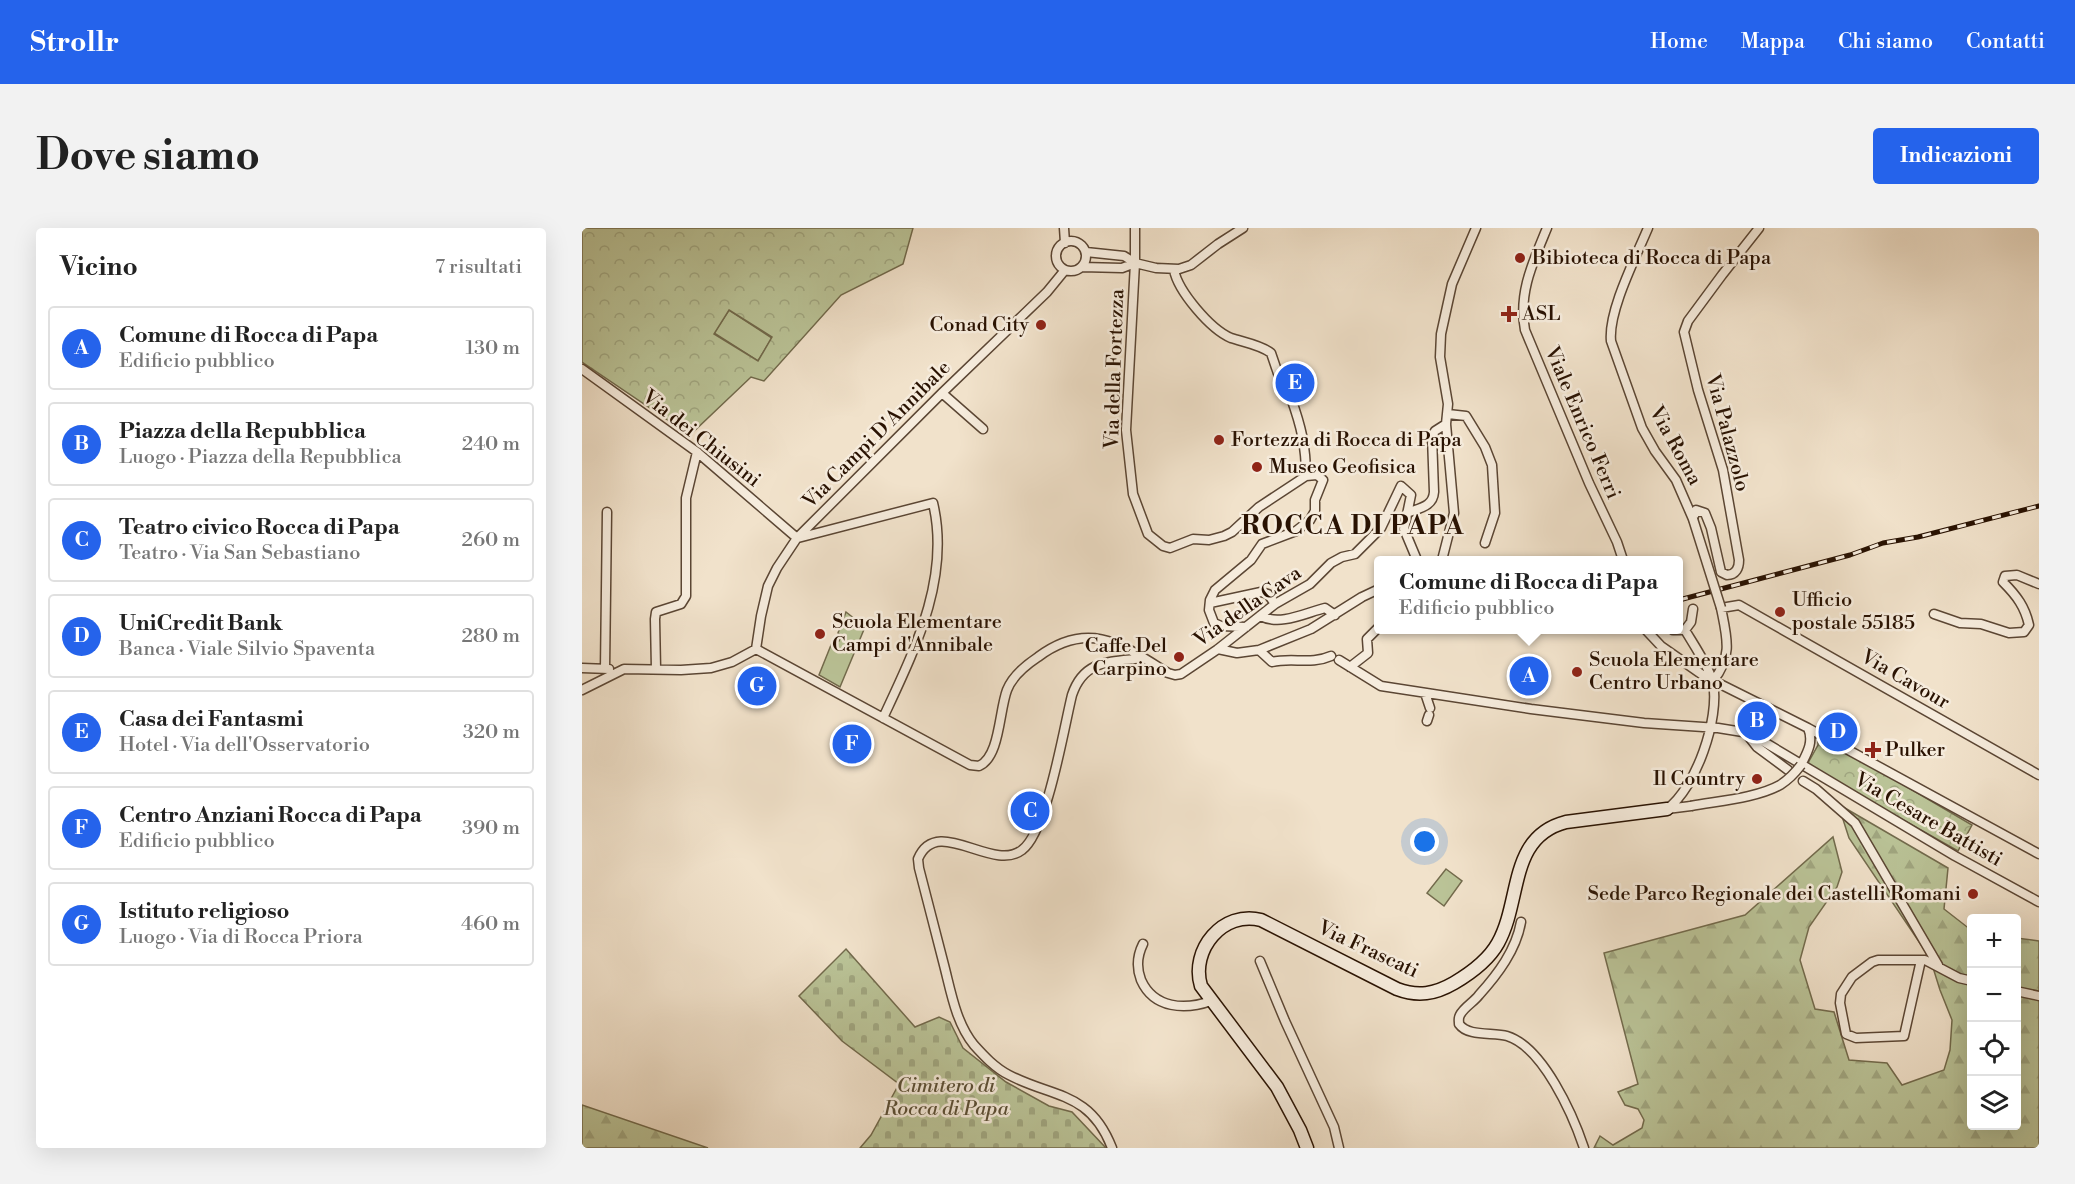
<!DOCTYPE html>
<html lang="it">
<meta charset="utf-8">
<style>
:root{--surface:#fff;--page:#f2f2f2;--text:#222;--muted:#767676;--line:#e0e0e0;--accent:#2563eb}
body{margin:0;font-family:"Libre Bodoni",serif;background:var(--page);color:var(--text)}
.controls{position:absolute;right:18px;bottom:18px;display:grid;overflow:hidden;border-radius:6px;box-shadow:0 6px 24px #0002}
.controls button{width:54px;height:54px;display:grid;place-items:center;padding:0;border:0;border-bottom:2px solid var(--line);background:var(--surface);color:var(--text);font:30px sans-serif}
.you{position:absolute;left:843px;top:614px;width:21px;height:21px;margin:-15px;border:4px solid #fff;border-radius:50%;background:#1a73e8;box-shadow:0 0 0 9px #1a73e833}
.badge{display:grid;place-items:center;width:39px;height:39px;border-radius:50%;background:var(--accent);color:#fff;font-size:20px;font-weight:700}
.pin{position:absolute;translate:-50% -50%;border:3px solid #fff;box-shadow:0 2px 6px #0006}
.popup{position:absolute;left:792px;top:328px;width:309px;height:78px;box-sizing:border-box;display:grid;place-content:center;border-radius:6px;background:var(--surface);filter:drop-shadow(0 2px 4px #0005);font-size:20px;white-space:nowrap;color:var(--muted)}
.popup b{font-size:22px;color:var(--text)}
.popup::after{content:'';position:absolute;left:50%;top:100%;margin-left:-12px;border:12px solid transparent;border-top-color:var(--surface)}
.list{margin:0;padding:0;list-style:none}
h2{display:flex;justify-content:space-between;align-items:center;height:78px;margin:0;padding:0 24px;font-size:26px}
h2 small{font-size:20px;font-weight:400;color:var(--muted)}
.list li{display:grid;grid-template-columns:39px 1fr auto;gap:18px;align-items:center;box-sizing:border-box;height:84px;margin:0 12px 12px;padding:0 12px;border:2px solid var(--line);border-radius:6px}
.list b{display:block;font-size:22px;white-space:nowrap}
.list p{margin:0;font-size:20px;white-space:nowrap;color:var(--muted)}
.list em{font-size:20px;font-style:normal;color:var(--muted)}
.icon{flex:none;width:33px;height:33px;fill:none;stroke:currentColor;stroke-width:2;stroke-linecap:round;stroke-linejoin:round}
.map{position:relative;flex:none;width:1457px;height:920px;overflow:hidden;border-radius:6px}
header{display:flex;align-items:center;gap:36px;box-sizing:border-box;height:84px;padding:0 30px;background:var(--accent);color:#fff}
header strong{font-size:28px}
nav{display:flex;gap:33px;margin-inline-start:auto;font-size:21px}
.intro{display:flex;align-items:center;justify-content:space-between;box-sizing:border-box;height:144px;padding:0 36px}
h1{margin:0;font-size:42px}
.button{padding:15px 27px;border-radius:6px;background:var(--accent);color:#fff;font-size:21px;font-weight:700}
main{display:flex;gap:36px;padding:0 36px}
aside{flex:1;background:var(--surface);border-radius:6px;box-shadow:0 6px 24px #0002}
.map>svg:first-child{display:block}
.grass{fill:#bac397;stroke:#726a4c;stroke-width:1.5}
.forest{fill:url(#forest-firs);stroke:#726a4c;stroke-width:1.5}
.cemetery{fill:url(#cemetery-stones);stroke:#726a4c;stroke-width:1.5}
.park{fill:url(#park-crowns);stroke:#726a4c;stroke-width:1.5;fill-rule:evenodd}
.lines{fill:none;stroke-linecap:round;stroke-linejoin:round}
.minor-casing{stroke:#5b4634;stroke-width:11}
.secondary-casing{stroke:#291202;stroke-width:15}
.minor{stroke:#f6ecdd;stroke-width:8}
.secondary{stroke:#f6ecdd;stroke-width:12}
.rail-casing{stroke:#291202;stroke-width:5}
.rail{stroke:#f6ecdd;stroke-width:3;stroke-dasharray:9;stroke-linecap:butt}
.minor-bridge-casing{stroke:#5b4634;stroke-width:11;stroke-linecap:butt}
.minor-bridge{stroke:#f6ecdd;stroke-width:8}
.poi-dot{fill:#8f2418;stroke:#f6ecdd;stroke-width:2}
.labels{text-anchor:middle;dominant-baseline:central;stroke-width:5;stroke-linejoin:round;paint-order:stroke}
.poi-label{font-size:20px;fill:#291202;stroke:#f6ecdd;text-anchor:start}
.street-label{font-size:20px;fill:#291202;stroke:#f6ecdd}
.park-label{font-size:20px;font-style:italic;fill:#5c5036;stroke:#f6ecdd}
.district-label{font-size:26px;font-weight:bold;letter-spacing:1.5px;fill:#291202;stroke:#f6ecdd}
</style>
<header>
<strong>Strollr</strong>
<nav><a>Home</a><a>Mappa</a><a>Chi siamo</a><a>Contatti</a></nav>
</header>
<div class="intro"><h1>Dove siamo</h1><a class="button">Indicazioni</a></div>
<main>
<aside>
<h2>Vicino<small>7 risultati</small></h2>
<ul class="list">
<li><span class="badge">A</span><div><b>Comune di Rocca di Papa</b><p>Edificio pubblico</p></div><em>130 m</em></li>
<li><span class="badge">B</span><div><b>Piazza della Repubblica</b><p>Luogo · Piazza della Repubblica</p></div><em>240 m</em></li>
<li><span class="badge">C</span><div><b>Teatro civico Rocca di Papa</b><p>Teatro · Via San Sebastiano</p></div><em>260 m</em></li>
<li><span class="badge">D</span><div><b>UniCredit Bank</b><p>Banca · Viale Silvio Spaventa</p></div><em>280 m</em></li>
<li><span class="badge">E</span><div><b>Casa dei Fantasmi</b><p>Hotel · Via dell'Osservatorio</p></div><em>320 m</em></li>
<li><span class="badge">F</span><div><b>Centro Anziani Rocca di Papa</b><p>Edificio pubblico</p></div><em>390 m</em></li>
<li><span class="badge">G</span><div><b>Istituto religioso</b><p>Luogo · Via di Rocca Priora</p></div><em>460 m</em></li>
</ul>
</aside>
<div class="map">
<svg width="1457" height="920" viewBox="0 0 1457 920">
<defs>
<pattern id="forest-firs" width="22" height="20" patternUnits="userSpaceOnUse" patternTransform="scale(1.5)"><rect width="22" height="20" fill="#bac397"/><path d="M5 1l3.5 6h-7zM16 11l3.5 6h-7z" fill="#a0a680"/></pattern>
<pattern id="cemetery-stones" width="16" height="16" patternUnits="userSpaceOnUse" patternTransform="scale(1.5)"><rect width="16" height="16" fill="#bac397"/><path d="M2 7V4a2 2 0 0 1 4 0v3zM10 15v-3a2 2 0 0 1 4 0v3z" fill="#a0a680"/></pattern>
<pattern id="park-crowns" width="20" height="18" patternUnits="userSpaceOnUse" patternTransform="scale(1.5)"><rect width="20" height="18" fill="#bac397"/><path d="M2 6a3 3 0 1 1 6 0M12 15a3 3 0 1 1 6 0" fill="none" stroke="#a0a680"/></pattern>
</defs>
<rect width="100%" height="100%" fill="#f1e2cb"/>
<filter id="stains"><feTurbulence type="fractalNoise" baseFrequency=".00333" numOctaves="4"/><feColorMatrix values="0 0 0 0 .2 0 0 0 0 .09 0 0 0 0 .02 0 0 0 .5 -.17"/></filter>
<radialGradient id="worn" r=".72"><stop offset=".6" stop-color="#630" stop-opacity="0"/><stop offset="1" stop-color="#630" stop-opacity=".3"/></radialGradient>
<path class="grass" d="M147 82 190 110 176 133 132 105Z
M264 384 283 399 258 459 237 447 251 412 257 413 259 407 256 405Z
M864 641 880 653 862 678 845 665Z"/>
<path class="forest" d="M1256 576 1366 640 1362 681 1389 702 1390 898H1434L1435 710 1457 713V920H1012L1018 908 1031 917 1060 900 1062 892 1056 881 1043 877 1036 864 1056 856 1022 725 1163 687 1251 609 1260 644 1255 659 1227 699 1218 732 1233 781 1252 784 1267 832 1305 835 1320 857 1362 842 1368 822 1370 792 1358 762 1348 730 1267 610Z
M0 877 126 920H0Z"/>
<path class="cemetery" d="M264 721 333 799 357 789 368 794 381 820 424 854 467 878 490 884 524 920H278L289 907 317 856 260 813 217 768Z"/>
<path class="park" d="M0 0H331L321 36 259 67 182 153 169 149 108 207 0 134ZM147 82 190 109 176 133 132 106Z
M1240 509 1390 597 1376 623 1229 540 1226 535 1236 517V512Z"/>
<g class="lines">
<defs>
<path id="minor" d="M482 0 483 15
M553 0V35L544 202 551 266 566 306 581 318 588 320 611 311 627 312 642 308 650 304 677 279 724 248
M965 0C951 34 936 65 943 102L1007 255 1035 314 1041 332
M1066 0C1054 29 1026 83 1029 113L1060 200 1073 223 1094 252 1111 291
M474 28a15 15 0 1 1 30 0a15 15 0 1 1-30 0Z
M504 24 542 28 553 35 574 40 597 41 609 37 636 16 661 0
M500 39 540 40 553 35
M592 42C596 63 628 101 649 110 661 114 679 117 689 125L703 166 709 170C719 198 724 218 724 248L735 247 741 252 733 272V283L728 292 714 303 680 316 669 332 633 362 628 372 627 382 632 395 639 398 664 399
M0 141 115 224 215 310
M360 165 401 201
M866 186 884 188 903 219 910 237 913 285 903 315
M825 285C837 280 851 279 852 264L850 209 853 203 864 196
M1111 291 1114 282 1123 285 1129 300 1139 344 1145 347C1154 347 1157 340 1157 332L1141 242 1116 162 1102 104 1106 93 1140 47 1177 0
M216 310 351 275C369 351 332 423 301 490
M860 332 872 285 864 196 866 176 858 129 859 106 870 56 894 0
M628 375 679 364 686 366 693 376
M1352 386 1378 395 1399 396 1427 405 1442 404 1447 397C1443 379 1435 368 1421 354L1423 348 1435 347 1457 356
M678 388C699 398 723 385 743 380L753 387
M1064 402 1079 418 1122 448 1226 500C1232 514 1225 525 1219 537
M1091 402H1103
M174 421 388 537 397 538C418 529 417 483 425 462 430 449 444 437 456 429 507 391 541 417 586 445L593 447 599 446 636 421 693 376 728 356 749 335 760 329 773 326 799 300 819 258 829 267 822 301 835 332
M174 421 179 388 186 358 195 340 215 310 360 165 465 64 483 42
M636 421 655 425 677 422 690 434C710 429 729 437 749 428
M677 422 729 401 780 369 797 361
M757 432 799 458 949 481 1062 495 1136 500 1167 505 1373 628 1457 674
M768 439 786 425 785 411 797 399
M0 440 27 441
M23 441 25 284
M74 441 73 391 74 384 99 376 104 368V270L115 224
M1131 453C1151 428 1145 410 1139 380L1157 377 1457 547
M0 462 42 441 99 442 129 440 150 434 174 421
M843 465 848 480
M845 493 847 487
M1226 500 1457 626
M1164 505 1175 519 1206 542
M1221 553 1234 561 1273 595 1356 737
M1085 581C1114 560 1138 490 1131 455 1129 442 1110 414 1103 402L1109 394 1111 381
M1085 581 1109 578
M939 694C934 722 916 746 897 767 892 774 882 779 878 787 876 791 877 792 877 796 886 809 911 804 925 808 961 819 991 887 1002 920
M561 716C555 728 554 739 559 752 572 781 603 782 629 773
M1339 732 1322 808 1274 810 1264 806 1258 775 1259 766 1270 749 1290 734 1296 732H1343L1377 750 1390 753
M678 733 703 793 752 899 757 920
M1434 763 1457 768
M530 920C508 863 471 870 427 847 413 840 402 828 392 817 374 795 369 764 362 737 354 705 345 672 337 640L336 631C355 586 410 645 440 622 465 604 482 499 490 467 502 431 529 434 561 430"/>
<path id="secondary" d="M725 920 718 902 695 859 619 758C608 722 641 682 679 692L815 761C836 769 853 766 872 755 889 745 906 733 916 715 940 672 926 609 984 594L1085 581"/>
</defs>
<use href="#minor" class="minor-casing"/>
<use href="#secondary" class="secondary-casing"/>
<use href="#minor" class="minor"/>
<use href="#secondary" class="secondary"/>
<defs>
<path id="rail" d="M1097 372 1268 327 1301 315 1336 309 1457 278"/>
</defs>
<use href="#rail" class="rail-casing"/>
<use href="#rail" class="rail"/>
<defs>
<path id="minor-bridge" d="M1111 291 1139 380
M1109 578C1135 573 1175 570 1198 557 1206 552 1213 545 1219 537"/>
</defs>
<use href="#minor-bridge" class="minor-bridge-casing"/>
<use href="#minor-bridge" class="minor-bridge"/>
</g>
<g class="poi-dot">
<circle cx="938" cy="30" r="6"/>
<path d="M924 77h6v6h6v6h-6v6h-6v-6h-6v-6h6z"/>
<circle cx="459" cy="97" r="6"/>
<circle cx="637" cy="212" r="6"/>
<circle cx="675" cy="239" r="6"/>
<circle cx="1198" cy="384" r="6"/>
<circle cx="238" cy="406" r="6"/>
<circle cx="597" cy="429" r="6"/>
<circle cx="995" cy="444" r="6"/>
<path d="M1288 513h6v6h6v6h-6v6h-6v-6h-6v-6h6z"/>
<circle cx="1175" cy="551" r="6"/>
<circle cx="1391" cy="666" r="6"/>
</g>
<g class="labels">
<g class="poi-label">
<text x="950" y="30">Bibioteca di Rocca di Papa</text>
<text x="940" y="86">ASL</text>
<text x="447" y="97" text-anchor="end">Conad City</text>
<text x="649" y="212">Fortezza di Rocca di Papa</text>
<text x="687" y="239">Museo Geofisica</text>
<text x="1210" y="372">Ufficio<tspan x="1210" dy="23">postale 55185</tspan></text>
<text x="250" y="394">Scuola Elementare<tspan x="250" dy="23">Campi d'Annibale</tspan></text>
<text x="585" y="418" text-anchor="end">Caffe Del<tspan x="585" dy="23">Carpino</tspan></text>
<text x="1007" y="432">Scuola Elementare<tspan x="1007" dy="23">Centro Urbano</tspan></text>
<text x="1303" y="522">Pulker</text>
<text x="1163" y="551" text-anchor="end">Il Country</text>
<text x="1379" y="666" text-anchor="end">Sede Parco Regionale dei Castelli Romani</text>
</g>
<g class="street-label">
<text transform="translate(533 141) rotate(-88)">Via della Fortezza</text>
<text transform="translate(1000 195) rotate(67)">Viale Enrico Ferri</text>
<text transform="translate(1145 205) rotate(75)">Via Palazzolo</text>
<text transform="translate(295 207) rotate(-45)">Via Campi D'Annibale</text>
<text transform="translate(119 211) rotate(38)">Via dei Chiusini</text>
<text transform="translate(1093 218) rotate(61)">Via Roma</text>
<text transform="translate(666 379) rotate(-35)">Via della Cava</text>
<text transform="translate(1323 452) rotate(30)">Via Cavour</text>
<text transform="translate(1346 592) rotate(30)">Via Cesare Battisti</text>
<text transform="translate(786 722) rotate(25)">Via Frascati</text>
</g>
<g class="park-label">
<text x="364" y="858">Cimitero di<tspan x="364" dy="23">Rocca di Papa</tspan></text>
</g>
<g class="district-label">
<text x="771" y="298">ROCCA DI PAPA</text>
</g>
</g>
<rect width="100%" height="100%" filter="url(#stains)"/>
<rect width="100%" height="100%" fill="url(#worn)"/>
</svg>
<div class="controls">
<button>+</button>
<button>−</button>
<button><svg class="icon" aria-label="locate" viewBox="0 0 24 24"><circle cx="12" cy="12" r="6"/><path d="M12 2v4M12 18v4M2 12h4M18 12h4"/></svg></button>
<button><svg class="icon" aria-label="layers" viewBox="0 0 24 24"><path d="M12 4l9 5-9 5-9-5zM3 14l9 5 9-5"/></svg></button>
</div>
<div class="you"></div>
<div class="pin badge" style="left:947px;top:448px">A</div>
<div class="popup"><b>Comune di Rocca di Papa</b>Edificio pubblico</div>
<div class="pin badge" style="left:1175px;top:493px">B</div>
<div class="pin badge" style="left:448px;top:583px">C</div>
<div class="pin badge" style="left:1256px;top:504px">D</div>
<div class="pin badge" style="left:713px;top:155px">E</div>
<div class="pin badge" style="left:270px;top:516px">F</div>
<div class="pin badge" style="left:175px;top:458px">G</div>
</div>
</main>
